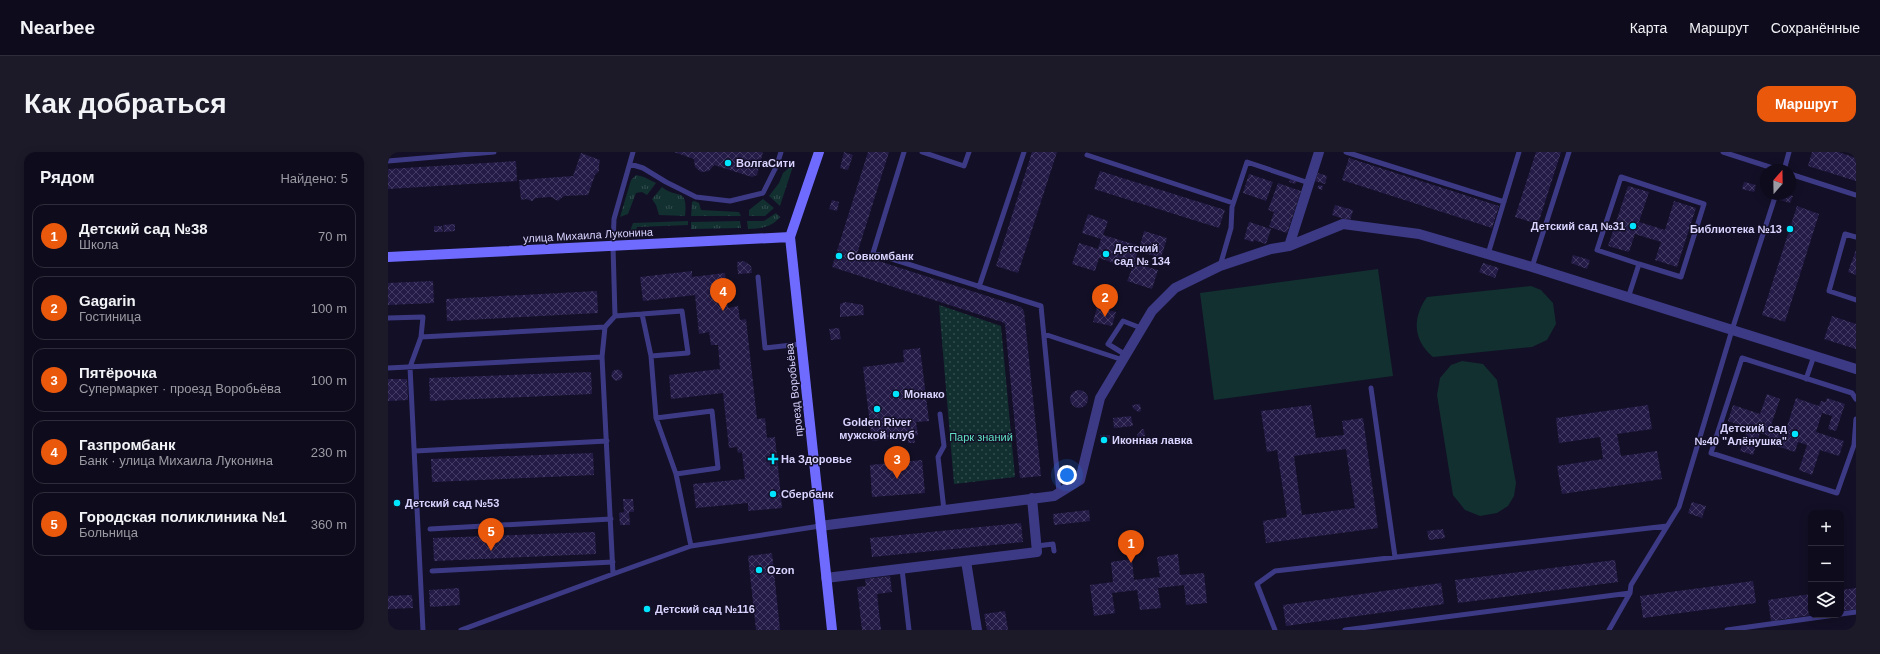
<!DOCTYPE html>
<html lang="ru">
<meta charset="utf-8">
<style>
:root{--surface:#0e0b1c;--page:#1c1929;--text:#f1f3f6;--muted:#9b9ba3;--line:#2e2b3b;--accent:#ea580c}
body{margin:0;font-family:Helvetica,sans-serif;background:var(--page);color:var(--text)}
.controls{position:absolute;right:12px;bottom:12px;display:grid;overflow:hidden;border-radius:8px;box-shadow:0 2px 10px #0003}
.controls button{width:36px;height:36px;display:grid;place-items:center;padding:0;border:0;border-bottom:1px solid var(--line);background:var(--surface);color:var(--text);font:20px sans-serif}
.compass{position:absolute;left:1372px;top:12px;width:36px;height:36px;border-radius:50%;background:var(--surface);box-shadow:0 2px 10px #0003;rotate:20deg}
.you{position:absolute;left:679px;top:323px;width:14px;height:14px;margin:-10px;border:3px solid #fff;border-radius:50%;background:#1a73e8;box-shadow:0 0 0 6px #1a73e833}
.badge{display:grid;place-items:center;width:26px;height:26px;border-radius:50%;background:var(--accent);color:#fff;font-size:13px;font-weight:700}
.pin{position:absolute;translate:-50% -33px;filter:drop-shadow(0 1px 2px #0008)}
.pin::after{content:'';position:absolute;top:21px;width:14px;height:12px;background:inherit;clip-path:polygon(0 0,100% 0,50% 100%)}
.list{margin:0;padding:0;list-style:none}
h2{display:flex;justify-content:space-between;align-items:center;height:52px;margin:0;padding:0 16px;font-size:17px}
h2 small{font-size:13px;font-weight:400;color:var(--muted)}
.list li{display:grid;grid-template-columns:26px 1fr auto;gap:12px;align-items:center;box-sizing:border-box;height:64px;margin:0 8px 8px;padding:0 8px;border:1px solid var(--line);border-radius:12px}
.list b{display:block;font-size:15px;white-space:nowrap}
.list p{margin:0;font-size:13px;white-space:nowrap;color:var(--muted)}
.list em{font-size:13px;font-style:normal;color:var(--muted)}
.icon{flex:none;width:22px;height:22px;fill:none;stroke:currentColor;stroke-width:2;stroke-linecap:round;stroke-linejoin:round}
.map{position:relative;flex:none;width:1468px;height:478px;overflow:hidden;border-radius:12px}
header{display:flex;align-items:center;gap:24px;box-sizing:border-box;height:56px;padding:0 20px;background:var(--surface);border-bottom:1px solid var(--line)}
header strong{font-size:19px}
nav{display:flex;gap:22px;margin-inline-start:auto;font-size:14px}
.intro{display:flex;align-items:center;justify-content:space-between;box-sizing:border-box;height:96px;padding:0 24px}
h1{margin:0;font-size:28px}
.button{padding:10px 18px;border-radius:12px;background:var(--accent);color:#fff;font-size:14px;font-weight:700}
main{display:flex;gap:24px;padding:0 24px}
aside{flex:1;background:var(--surface);border-radius:12px;box-shadow:0 2px 10px #0003}
.map>svg:first-child{display:block}
.grass{fill:url(#grass-tufts)}
.park{fill:url(#park-dots)}
.pitch{fill:#12302f}
.building{fill:url(#building-cross-hatch);fill-rule:evenodd}
.lines{fill:none;stroke-linecap:round;stroke-linejoin:round}
.lane{stroke:#3d3a85;stroke-width:5}
.street{stroke:#3d3a85;stroke-width:10}
.secondary{stroke:#6f6bff;stroke-width:10}
.poi-dot{fill:#00e5ff;stroke:#130f26;stroke-width:1.5}
.labels{text-anchor:middle;dominant-baseline:central;stroke-width:3;stroke-linejoin:round;paint-order:stroke}
.poi-label{font-size:11px;font-weight:bold;fill:#d9d4ff;stroke:#130f26;text-anchor:start}
.street-label{font-size:11px;fill:#d9d4ff;stroke:#130f26}
.park-label{font-size:11px;fill:#5fe0c0;stroke:#130f26}
</style>
<header>
<strong>Nearbee</strong>
<nav><a>Карта</a><a>Маршрут</a><a>Сохранённые</a></nav>
</header>
<div class="intro"><h1>Как добраться</h1><a class="button">Маршрут</a></div>
<main>
<aside>
<h2>Рядом<small>Найдено: 5</small></h2>
<ul class="list">
<li><span class="badge">1</span><div><b>Детский сад №38</b><p>Школа</p></div><em>70 m</em></li>
<li><span class="badge">2</span><div><b>Gagarin</b><p>Гостиница</p></div><em>100 m</em></li>
<li><span class="badge">3</span><div><b>Пятёрочка</b><p>Супермаркет · проезд Воробьёва</p></div><em>100 m</em></li>
<li><span class="badge">4</span><div><b>Газпромбанк</b><p>Банк · улица Михаила Луконина</p></div><em>230 m</em></li>
<li><span class="badge">5</span><div><b>Городская поликлиника №1</b><p>Больница</p></div><em>360 m</em></li>
</ul>
</aside>
<div class="map">
<svg width="1468" height="478" viewBox="0 0 1468 478">
<defs>
<pattern id="grass-tufts" width="24" height="20" patternUnits="userSpaceOnUse"><rect width="24" height="20" fill="#12302f"/><path d="M3 7l-1-3M5 7V3M7 7l1-3M15 17l-1-3M17 17v-4M19 17l1-3" fill="none" stroke="#344d4e"/></pattern>
<pattern id="park-dots" width="8" height="8" patternUnits="userSpaceOnUse"><rect width="8" height="8" fill="#12302f"/><path d="M2 2h.1M6 6h.1" fill="none" stroke="#344d4e" stroke-width="1.8" stroke-linecap="round"/></pattern>
<pattern id="building-cross-hatch" width="8" height="8" patternUnits="userSpaceOnUse"><rect width="8" height="8" fill="#241b47"/><path d="M0 0l8 8M0 8l8-8" fill="none" stroke="#433b63"/></pattern>
</defs>
<rect width="100%" height="100%" fill="#130f26"/>
<path class="grass" d="M403 10 406 11 392 54 381 44 391 31 395 21 402 15Z
M248 23 256 25 268 31 259 43 254 40 248 41 240 62 232 65 243 28Z
M274 35C290 48 300 34 297 64L271 63 268 53 264 47Z
M375 47 386 56 377 64H361V58Z
M306 49 311 51 313 58 351 60 353 64H303L304 50Z
M388 61 392 65C383 76 373 76 360 77L359 69H376Z
M300 69V73L249 75 247 82H241L245 71Z
M352 69 353 76 303 77V70Z"/>
<path class="park" d="M551 153 613 174 627 325 566 332Z"/>
<path class="pitch" d="M990 117 1005 224 826 248 812 141Z
M1143 134 1153 138 1165 151 1168 172 1159 188 1144 195 1045 205C1025 188 1024 166 1039 145Z
M1074 209 1095 212 1109 228 1128 331 1126 344 1120 354 1109 361 1092 364 1077 358 1065 343 1049 243 1052 226 1063 213Z"/>
<path class="building" d="M286 0H375L369 23 364 25 326 13 321 19 313 20 307 15 306 7Z
M456 0 465 3 460 18 452 16Z
M480 0H501L469 102 633 155 636 159 653 324 632 326 617 172 614 170 444 115Z
M644 0H669L630 121 608 114Z
M1148 0H1173L1150 72 1127 65Z
M1424 0H1450L1468 6V29L1420 14Z
M193 1 212 8 211 13V19L207 23 200 43 176 44 170 49 163 45 148 46 144 49 138 47 133 48 131 28 185 24Z
M961 6 1111 54 1104 76 954 28Z
M128 9 129 29 0 37V17Z
M712 19 837 58 831 76 706 37Z
M930 21 939 24 937 32 927 29Z
M861 22 885 30 878 49 855 41Z
M902 27 909 29 907 32 901 30Z
M1356 30 1368 33 1366 40 1354 37Z
M890 31 913 39 899 81 881 75 886 60 880 58Z
M931 33 935 34 934 38 929 36Z
M1240 34 1261 40 1251 70 1277 78 1286 49 1308 56 1289 115 1267 108 1273 90 1247 82 1241 100 1220 94Z
M1394 42 1405 44 1402 51 1392 48Z
M444 48 451 50 449 59 441 57Z
M947 53 965 58 962 69 944 63Z
M1409 54 1431 62 1397 170 1374 163Z
M700 62 720 69 715 83 752 94 756 79 779 86 773 106 750 99 746 111 770 118 764 137 739 129 744 117 711 106 707 119 684 112 691 91 710 97 713 87 694 81Z
M861 70 883 77 878 92 866 88 865 90 856 87Z
M67 72V79L56 80 55 73Z
M46 74H54L55 80H46Z
M1468 98V123L1460 120Z
M1185 103 1202 108 1199 117 1183 111Z
M356 109 363 114 364 121 350 122 349 110Z
M1095 111 1111 116 1107 126 1091 120Z
M304 119V125L337 121 340 156 350 154 352 168 358 167 369 267 377 266 379 286 387 285 394 356 360 359V351L308 356 305 332 357 327 354 300 350 301 349 295 341 296 335 241 283 247 281 223 332 217 330 193H323L321 180 311 182 307 143 255 149 252 125Z
M45 129 46 151 0 153V131Z
M209 139 210 161 59 169 58 147Z
M457 150 475 153 476 163 452 165V152Z
M709 155 728 160 724 174 705 170Z
M1444 164 1468 172V197L1436 187Z
M451 176 453 187 443 188 441 177Z
M532 196 541 269 528 270 530 283 526 284 527 291H520V285L484 289 475 215 516 210 515 198Z
M223.5 223a5.5 5.5 0 1 1 11 0a5.5 5.5 0 1 1-11 0Z
M203 220 204 242 42 249 41 226Z
M0 227H19L20 248 0 249Z
M682 247a9 9 0 1 1 18 0a9 9 0 1 1-18 0Z
M1379 242 1392 247 1383 273 1398 278 1408 246 1431 254 1433 249 1438 250 1439 246 1457 252 1448 279 1440 277 1444 264 1434 261 1428 280 1456 289 1451 304 1432 298 1424 323 1411 318 1419 293 1410 290 1407 300 1379 291 1381 284 1372 281 1365 303 1352 299 1360 276 1340 269 1345 253 1372 262Z
M752 252 753 259 750 260 745 256 744 253Z
M923 253 928 286 956 283 954 269 975 266 990 376 878 391 875 369 899 365 889 298 879 300 873 259ZM958 297 967 356 914 363 906 304Z
M1260 253 1264 277 1229 282 1233 304 1269 299 1274 327 1174 342 1169 314 1215 307 1212 285 1171 291 1168 266Z
M743 264 745 274 726 276 725 266Z
M754 277H756L757 284 749 286V283Z
M712 283H722V286L713 290Z
M205 301 206 323 44 330 43 307Z
M534 308 537 341 484 345 482 313Z
M235 347H245L246 360H241L242 373H232L231 361 236 360Z
M1304 350 1318 354 1314 366 1300 361Z
M701 358 702 369 666 373 665 362Z
M633 371 635 390 484 405 482 386Z
M1055 377 1057 386 1041 388 1039 379Z
M207 380 208 402 46 409 45 386Z
M384 401 392 478H368L360 404Z
M790 402 792 423 816 421 819 451 798 453 796 433 770 436 773 456 752 458 749 438 724 441 727 461 706 464 702 433 725 430 723 410 744 407 746 428 772 425 769 405Z
M1227 408 1230 430 1070 451 1067 428Z
M502 424 504 440 489 442 493 478H474L469 435 478 434 477 427Z
M1365 429 1368 451 1255 466 1252 444Z
M1053 431 1056 452 898 474 895 453Z
M71 436 72 453 42 455 41 438Z
M1468 436V457L1453 459V438Z
M1423 442V463L1383 469 1380 448Z
M24 443 25 456 0 457V444Z
M617 459 620 478H599L596 462Z"/>
<g class="lines">
<path class="lane" d="M245 0 226 67 225 94 227 164 217 175 214 205 225 422 303 394 432 374
M516 0 485 101 653 154 671 340
M534 0 576 14 581 0
M958 0 1116 50
M1335 0 1391 18
M699 3 845 51
M0 9 106 0
M242 12 255 16 278 30 308 45 342 49 375 41 389 13 393 0
M1396 18 1401 0
M1402 22 1468 43
M1468 85 1457 82 1441 139 1468 148
M1100 102 1131 0
M832 114 843 76 844 55 859 10 921 31
M1144 115 1181 0
M370 125 377 196 413 192
M591 135 636 0
M1240 146 1251 112 1209 98 1233 25 1316 52 1293 125 1251 112
M254 162 263 204
M227 164 294 159 300 201 263 204 268 266 324 259 330 316 288 322 303 394
M0 166 35 165 33 185
M656 182 735 208
M738 203 720 192 735 169 753 176
M0 216 214 205
M1418 227 1426 204
M983 236 1007 405
M1468 247 1464 241 1354 206 1323 301 1449 341 1466 293 1468 267
M552 262 556 294 550 305 556 358
M268 266 288 322
M27 299 219 289
M42 377 223 367
M649 394 665 392 666 399
M514 417 521 478
M44 419 225 410
M1453 462 1468 460
M35 478 22 215 33 185 217 175
M73 478 225 422
M887 478 869 432 887 419 1279 374
M957 478 1242 441
M1221 478 1242 441 1243 433 1291 355 1344 178 1388 42
M1339 478 1447 463"/>
<path class="street" d="M901 94 931 0
M432 374 666 344 692 328 712 246 764 159 787 136 832 114 883 97 901 94 955 72 1031 82 1144 115 1468 217
M578 409 589 478
M438 426 649 400 644 346"/>
<path class="secondary" d="M431 0 402 85 444 478
M0 105 402 85"/>
</g>
<g class="poi-dot">
<circle cx="340" cy="11" r="4"/>
<circle cx="1245" cy="74" r="4"/>
<circle cx="1402" cy="77" r="4"/>
<circle cx="718" cy="102" r="4"/>
<circle cx="451" cy="104" r="4"/>
<circle cx="508" cy="242" r="4"/>
<circle cx="489" cy="257" r="4"/>
<circle cx="1407" cy="282" r="4"/>
<circle cx="716" cy="288" r="4"/>
<path d="M383 301h4v4h4v4h-4v4h-4v-4h-4v-4h4z"/>
<circle cx="385" cy="342" r="4"/>
<circle cx="9" cy="351" r="4"/>
<circle cx="371" cy="418" r="4"/>
<circle cx="259" cy="457" r="4"/>
</g>
<g class="labels">
<g class="poi-label">
<text x="348" y="11">ВолгаСити</text>
<text x="1237" y="74" text-anchor="end">Детский сад №31</text>
<text x="1394" y="77" text-anchor="end">Библиотека №13</text>
<text x="726" y="96">Детский<tspan x="726" dy="13">сад № 134</tspan></text>
<text x="459" y="104">Совкомбанк</text>
<text x="516" y="242">Монако</text>
<text x="489" y="270" text-anchor="middle">Golden River<tspan x="489" dy="13">мужской клуб</tspan></text>
<text x="1399" y="276" text-anchor="end">Детский сад<tspan x="1399" dy="13">№40 "Алёнушка"</tspan></text>
<text x="724" y="288">Иконная лавка</text>
<text x="393" y="307">На Здоровье</text>
<text x="393" y="342">Сбербанк</text>
<text x="17" y="351">Детский сад №53</text>
<text x="379" y="418">Ozon</text>
<text x="267" y="457">Детский сад №116</text>
</g>
<g class="street-label">
<text transform="translate(200 83) rotate(-3)">улица Михаила Луконина</text>
<text transform="translate(406 238) rotate(-96)">проезд Воробьёва</text>
</g>
<g class="park-label">
<text x="593" y="285">Парк знаний</text>
</g>
</g>
</svg>
<div class="controls">
<button>+</button>
<button>−</button>
<button><svg class="icon" aria-label="layers" viewBox="0 0 24 24"><path d="M12 4l9 5-9 5-9-5zM3 14l9 5 9-5"/></svg></button>
</div>
<svg class="compass" viewBox="-18 -18 36 36"><path d="M0-13l5 13h-10z" fill="#e53935"/><path d="M0 13l5-13h-10z" fill="#9b9ba3"/></svg>
<div class="you"></div>
<div class="pin badge" style="left:743px;top:411px">1</div>
<div class="pin badge" style="left:717px;top:165px">2</div>
<div class="pin badge" style="left:509px;top:327px">3</div>
<div class="pin badge" style="left:335px;top:159px">4</div>
<div class="pin badge" style="left:103px;top:399px">5</div>
</div>
</main>
